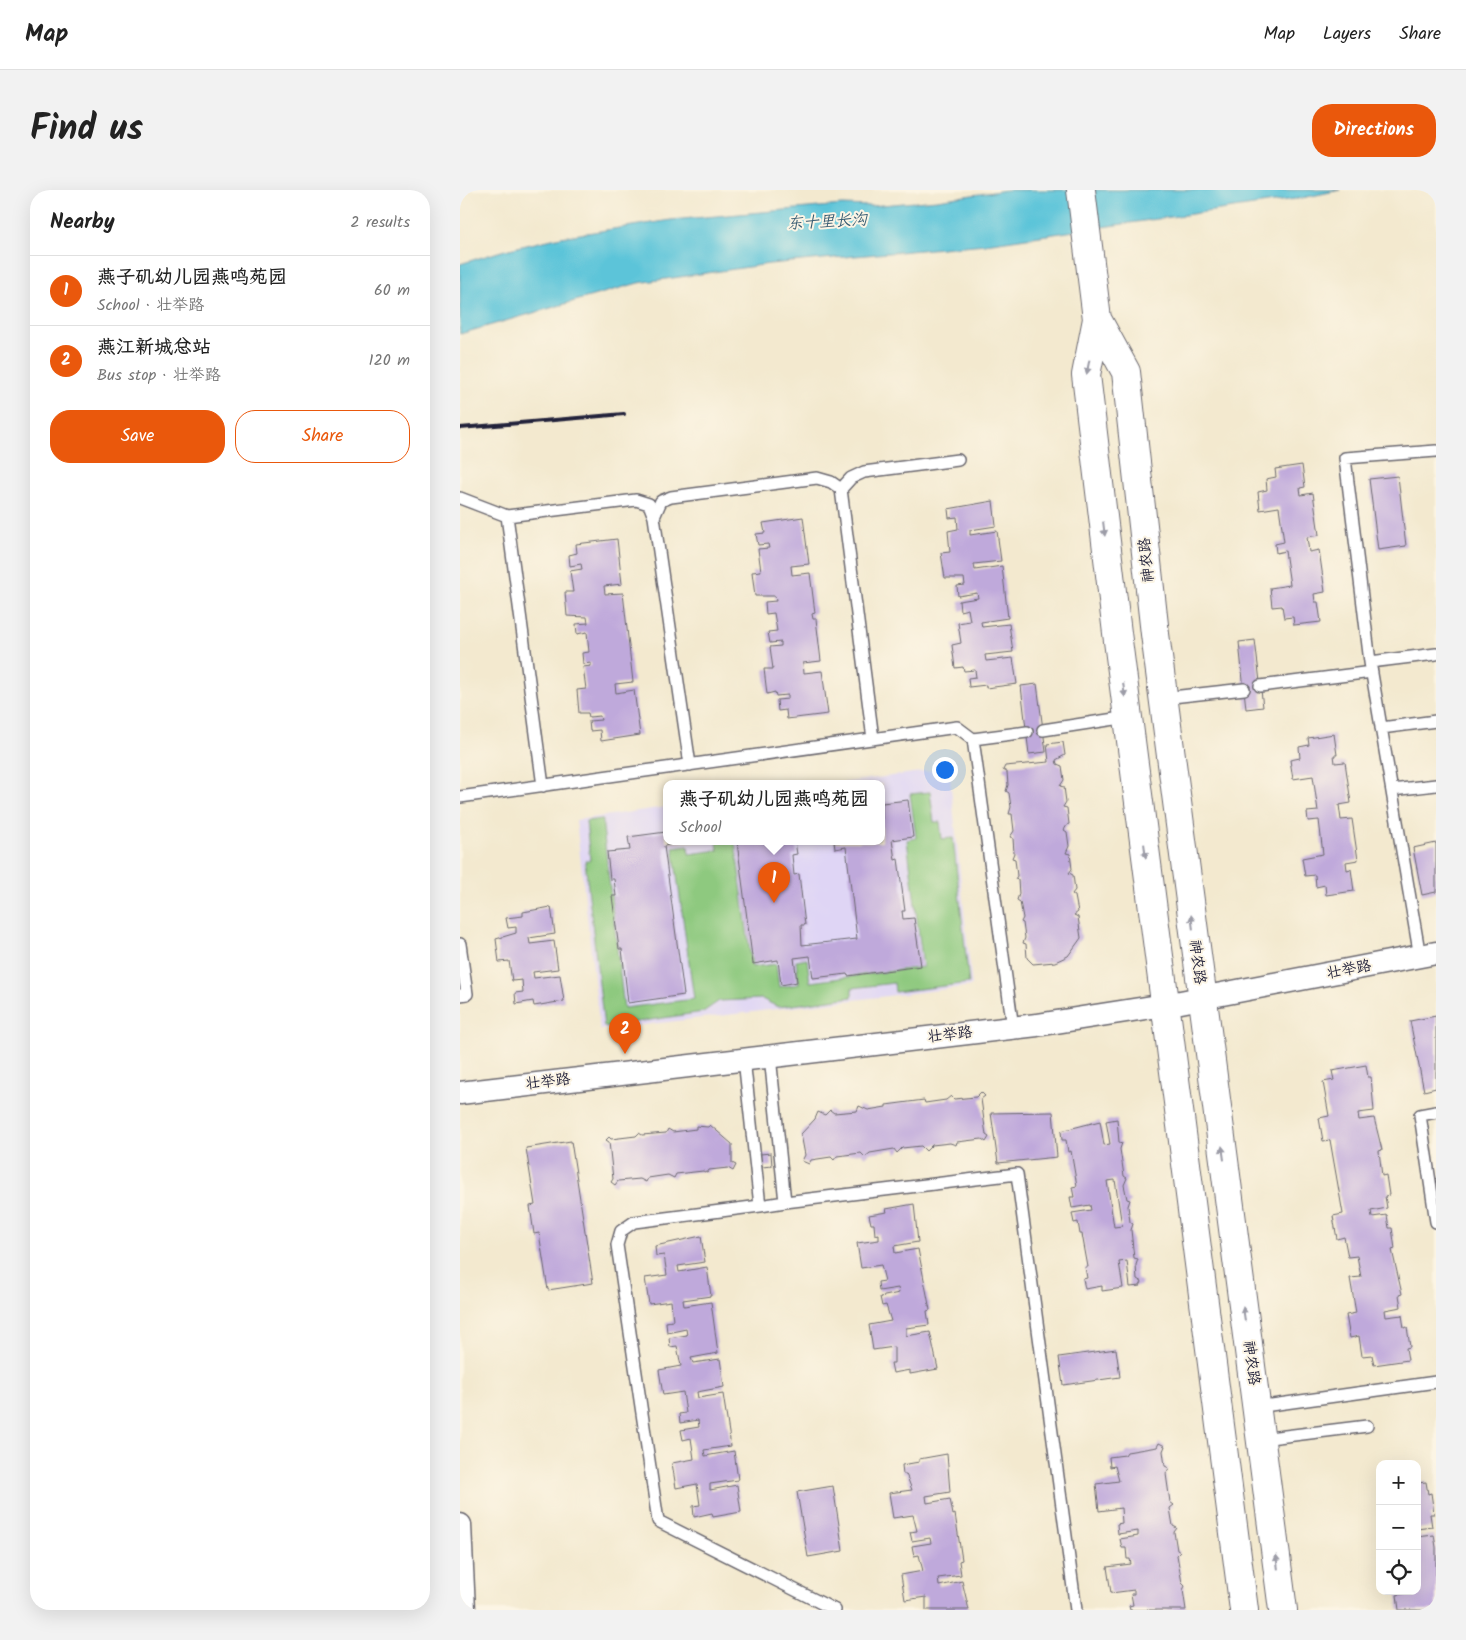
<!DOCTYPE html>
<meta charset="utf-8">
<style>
:root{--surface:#fff;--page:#f2f2f2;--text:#222;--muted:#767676;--line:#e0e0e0;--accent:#ea580c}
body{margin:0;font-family:Kalam,"LXGW WenKai TC",sans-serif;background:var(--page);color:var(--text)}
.controls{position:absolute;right:15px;bottom:15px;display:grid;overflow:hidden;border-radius:10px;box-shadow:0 5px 20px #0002}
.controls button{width:45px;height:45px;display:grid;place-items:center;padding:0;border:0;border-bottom:1px solid var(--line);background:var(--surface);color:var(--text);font:25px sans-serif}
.you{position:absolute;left:484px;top:579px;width:18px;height:18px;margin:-12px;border:4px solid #fff;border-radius:50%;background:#1a73e8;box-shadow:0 0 0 8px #1a73e833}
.badge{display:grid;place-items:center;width:32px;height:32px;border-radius:50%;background:var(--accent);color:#fff;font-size:16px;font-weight:700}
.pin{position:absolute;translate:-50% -41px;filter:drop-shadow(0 1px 2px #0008)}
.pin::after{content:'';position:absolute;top:26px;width:18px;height:15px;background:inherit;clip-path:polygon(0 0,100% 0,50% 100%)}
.popup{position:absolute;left:203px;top:590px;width:222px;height:65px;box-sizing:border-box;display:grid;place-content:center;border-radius:10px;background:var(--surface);filter:drop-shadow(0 1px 4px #0005);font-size:16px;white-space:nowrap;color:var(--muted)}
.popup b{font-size:19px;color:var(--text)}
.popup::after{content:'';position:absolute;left:50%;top:100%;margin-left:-10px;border:10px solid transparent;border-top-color:var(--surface)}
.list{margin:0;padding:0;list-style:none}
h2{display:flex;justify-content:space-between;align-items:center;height:65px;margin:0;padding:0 20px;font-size:21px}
h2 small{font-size:16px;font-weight:400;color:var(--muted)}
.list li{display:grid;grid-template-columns:32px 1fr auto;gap:15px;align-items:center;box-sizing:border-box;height:70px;padding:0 20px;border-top:1px solid var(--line)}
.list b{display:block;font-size:19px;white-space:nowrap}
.list p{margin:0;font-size:16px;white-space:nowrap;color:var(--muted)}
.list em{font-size:16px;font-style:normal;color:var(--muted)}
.actions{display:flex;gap:10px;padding:15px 20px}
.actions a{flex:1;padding:11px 0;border:1px solid var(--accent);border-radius:20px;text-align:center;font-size:18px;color:var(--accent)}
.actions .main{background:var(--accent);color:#fff}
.icon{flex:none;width:28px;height:28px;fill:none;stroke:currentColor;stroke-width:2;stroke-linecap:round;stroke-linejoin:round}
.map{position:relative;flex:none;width:976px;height:1420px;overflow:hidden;border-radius:20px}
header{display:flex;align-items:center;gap:30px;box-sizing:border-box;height:70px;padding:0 25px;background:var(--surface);border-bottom:1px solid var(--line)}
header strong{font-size:24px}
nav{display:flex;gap:28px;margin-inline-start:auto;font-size:18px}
.intro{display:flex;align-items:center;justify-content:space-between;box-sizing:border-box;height:120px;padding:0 30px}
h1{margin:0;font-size:35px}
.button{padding:12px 22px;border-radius:20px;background:var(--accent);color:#fff;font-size:18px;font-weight:700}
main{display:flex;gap:30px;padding:0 30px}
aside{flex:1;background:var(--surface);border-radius:20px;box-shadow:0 5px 20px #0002}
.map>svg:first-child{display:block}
.built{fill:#dfd5f5}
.green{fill:#8ec97f;stroke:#58765d}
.water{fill:#5cc4d9;stroke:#3f738a}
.building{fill:#bfa9db;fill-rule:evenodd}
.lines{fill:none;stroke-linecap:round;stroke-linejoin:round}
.service-casing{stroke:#6b686f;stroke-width:14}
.minor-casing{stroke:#6b686f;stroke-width:25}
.tertiary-casing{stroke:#6b686f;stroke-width:30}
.service{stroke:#fff;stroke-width:11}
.minor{stroke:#fff;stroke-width:22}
.tertiary{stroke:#fff;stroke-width:28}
.rail{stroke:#22223b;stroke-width:4}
.oneway{fill:#9c9ca7}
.labels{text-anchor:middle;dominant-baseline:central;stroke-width:4;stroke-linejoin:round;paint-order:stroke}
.street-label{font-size:15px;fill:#22223b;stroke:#fcf5e5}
.water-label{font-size:16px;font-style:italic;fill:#365b72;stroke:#fcf5e5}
</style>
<header>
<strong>Map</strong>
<nav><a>Map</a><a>Layers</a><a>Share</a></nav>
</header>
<div class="intro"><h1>Find us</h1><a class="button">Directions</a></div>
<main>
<aside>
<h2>Nearby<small>2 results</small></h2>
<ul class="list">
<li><span class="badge">1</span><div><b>燕子矶幼儿园燕鸣苑园</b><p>School · 壮举路</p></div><em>60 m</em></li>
<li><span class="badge">2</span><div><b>燕江新城总站</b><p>Bus stop · 壮举路</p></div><em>120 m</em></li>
</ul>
<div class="actions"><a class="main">Save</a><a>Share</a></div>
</aside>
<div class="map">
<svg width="976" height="1420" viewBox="0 0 976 1420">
<rect width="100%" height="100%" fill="#fcf5e5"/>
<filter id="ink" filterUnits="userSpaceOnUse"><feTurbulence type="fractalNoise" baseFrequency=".02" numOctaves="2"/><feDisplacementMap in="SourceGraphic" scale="10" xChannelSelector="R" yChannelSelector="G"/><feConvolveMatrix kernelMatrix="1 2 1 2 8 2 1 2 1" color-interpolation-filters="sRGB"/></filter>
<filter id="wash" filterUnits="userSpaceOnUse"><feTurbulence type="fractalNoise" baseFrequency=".0096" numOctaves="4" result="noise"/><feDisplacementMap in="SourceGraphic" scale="20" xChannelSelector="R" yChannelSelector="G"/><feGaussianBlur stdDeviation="1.12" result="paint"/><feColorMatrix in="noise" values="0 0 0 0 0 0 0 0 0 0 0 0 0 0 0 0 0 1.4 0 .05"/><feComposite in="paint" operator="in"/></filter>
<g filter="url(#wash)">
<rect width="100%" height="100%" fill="#f3e9cf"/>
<path class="built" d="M489 578 512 796 140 840 116 630 206 617V652H422V594H374Z"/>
<path class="green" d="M470 602 474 632H480L482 649 493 648 509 793 435 802 434 793 392 798V807L318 817 302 809 259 811 243 822 144 837 125 671 130 670 126 631 142 629 164 818 234 809 213 657 228 655 229 664 258 660 257 652H275L292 777 316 774 319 797 339 794 336 771 347 769 350 792 463 777 447 650 456 648 450 604Z"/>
<path class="water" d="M547 0H880L842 8 525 54 309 74 178 93 0 144V74L45 60 101 47 211 30 382 15 411 16 477 10Z"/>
<g id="blocks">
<path class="building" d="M842 275 845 297 840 298 841 305 853 303 859 345 847 347 849 362 859 360 865 402 854 404 855 412H858L861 432 834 435 833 427 824 428 822 416 812 417 810 398 830 395 825 361 816 363 815 354 824 352 819 317 800 320 798 302 807 300 806 289 816 287 815 279Z
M938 286 946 356 918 360 909 289Z
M533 311 536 336 510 340V345L537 341 541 371 514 374 515 380 542 376 548 428 521 432 522 437 549 434 553 462 525 465 526 471 553 468 557 494 526 498V495L509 497 508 488 516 487 515 480 504 481 503 477 495 478 492 455 501 453 498 433 510 431 508 419 500 421 499 411 518 408 517 403 498 406 497 396 505 395 504 388H485L481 363 490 362 488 341 498 339 497 327 489 328 488 319Z
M343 327 349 374 331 376 332 385 350 383 355 423 352 424 353 429H356L361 471 343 473 344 483 362 481 368 524 327 529 326 520 318 521 317 510 328 509V505L316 506 315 502 307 504 304 479H313L310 457 321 456V452L310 453 308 442 317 441 314 423 306 424 305 412 316 411 315 406H295L292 382 301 381 298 359 309 358 308 354 298 355 296 344 305 343 303 333Z
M157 349 162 394 144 396 145 404 163 403 173 492 155 494 156 503 174 500 180 545 141 551 140 540 130 541 129 531 141 530 140 526 129 527 128 523H119L117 500 126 499 123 477 131 476V473L123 474 122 463 129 462 127 442 117 444 116 434 128 433 127 427 107 426 105 402H113L110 381 122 379 121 374 110 376 109 365 117 363 116 354Z
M795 450 803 517 786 519 779 452Z
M577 494 586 562 569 564 561 496Z
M874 544 877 565H874L875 573 885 572 891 613 879 615 881 630 892 629 898 670 886 672 887 680 891 679 894 701 866 705 865 695 856 697 855 685 845 686 842 668 863 664 859 630 848 631 847 622 858 621 853 586 833 589 830 570 840 568 839 557 849 555 848 548Z
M603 552 605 565 596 570 597 574 602 576 604 590 600 596 604 597 606 612 603 617 607 618 609 634 607 635 604 640 607 642 609 656 606 663 610 664 612 679 609 683 613 685 615 700 612 704 615 706 618 722 614 725 618 727 621 748 608 766 595 772 573 774 567 768 566 754 563 753 565 748 563 733 561 732 563 728 560 712 557 710 559 704 558 690 555 689 557 686 555 669 552 668 554 663 553 648 550 647 554 641 552 624H549L551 617 549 603 546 601 548 595 547 582 543 580 545 576 589 572 587 554Z
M448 610 453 647 432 650 435 670 438 669 445 721H442L443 729 454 728 461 776 388 786 387 784 353 788 350 766 334 768 337 792 321 795 318 770 293 774 277 652H335L337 664 332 665 334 685 339 684 345 735H341L342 755 397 749 386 657 375 659 374 652H422V613Z
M206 642V652H224L204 656 224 805 168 813 162 759H159L152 706H156L154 689H150L147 662 170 660 168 647Z
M976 653V702L962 705 953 658Z
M91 717 95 744 69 748 70 754 94 751 98 779 73 782 74 788 100 785 104 811 74 816 73 811 56 814 55 803 63 802 62 790 52 791 49 771 39 772 36 749 56 743V737L48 738 46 728 63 726V722Z
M976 826V898L964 901 950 831Z
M906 875 908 887H911L914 921 898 923 899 930 914 928 922 960 919 961 922 986 926 985 929 1005 925 1006 927 1018 911 1021 912 1027 927 1025 929 1038H932L935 1059 932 1060 942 1104 939 1105 941 1117 925 1120 926 1127 942 1125 944 1138 947 1137 950 1157 946 1158 948 1170 914 1175 912 1165 902 1166 899 1146 890 1148 886 1125 896 1123 890 1088 901 1087 897 1066 888 1067 884 1047 877 1049 873 1026 883 1024 870 950 863 951 859 928 869 926 863 892 874 890 872 881Z
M521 902 525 906 521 909 526 945 529 947 526 952 522 949 497 952 496 955 490 953 472 955 466 961 461 956 442 958 437 963 434 959 410 963 405 967 401 963 377 966 374 970 371 967 351 970 349 974 342 971 345 965 341 944 355 929 358 922 365 925 370 920 374 923 397 921 399 916 408 920 426 917V915L464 910 465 913 486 910 491 906 494 909 516 907Z
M593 922 597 967 538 973 531 923Z
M657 929 659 952 662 953 660 959 664 986 667 988 664 995 667 1009 670 1010 668 1016 670 1032 673 1034 671 1040 674 1068 678 1069 676 1075 677 1089 682 1092 680 1096 670 1097 667 1071 659 1072 663 1098 642 1101V1096L625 1099 623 1089 627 1088 625 1077H628L622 1044H620L618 1032 614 1033 612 1023 631 1020 630 1015 612 1018 610 1007H614L612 997 617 996 611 961 608 962 606 950H602L601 941 640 931 644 955 650 954 646 931ZM655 990 662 1036 654 1037 647 991Z
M250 935 272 954V973L276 975 273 981 268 978 249 980 247 983 243 981 216 984 214 988 208 985 188 988 186 992 180 989 158 991 155 995 151 992 153 989 149 952 146 950 149 947 151 949 176 946 179 943 182 945 206 943 208 939 213 942 236 939V936L248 937Z
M111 951 133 1093 88 1100 79 1043 74 1044 70 1016 75 1015 66 958Z
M311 963 312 976 302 977 300 964Z
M454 1014 458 1052 434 1056 435 1063 458 1059 470 1120 467 1121 469 1135 446 1138V1146L470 1142 478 1179 450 1184V1180L433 1183 431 1173H434V1157L413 1160 409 1135 431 1131 426 1115 422 1116 420 1107 439 1103 438 1098 419 1101 418 1092 425 1091 421 1075 401 1078 397 1053 419 1050V1044L415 1045 414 1034H411L409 1025 427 1022 426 1019Z
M241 1046 245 1072 218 1076 219 1082 247 1077 251 1106 223 1110 224 1116 251 1112 258 1163 231 1168 233 1173 260 1169 264 1197 237 1202 238 1208 263 1204 271 1256 244 1260 245 1266 274 1261 278 1290 250 1294V1300L277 1295 281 1322 253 1327 252 1323 234 1327 233 1316 240 1315 237 1294 216 1298 212 1273 234 1269 231 1248 223 1250 221 1240 239 1237 238 1230 220 1233 219 1224 226 1223 223 1202 203 1205 199 1180 221 1176 217 1156 210 1157 209 1148 227 1145 226 1139 207 1143 206 1132 213 1131 211 1111 189 1114 185 1088 207 1085 204 1065 196 1066 195 1056Z
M656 1159 660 1187 603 1195 599 1167Z
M699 1253 705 1256 703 1261 705 1276 709 1278 706 1284 710 1312 714 1315 710 1318 713 1336 717 1338 714 1342 717 1360 720 1362 717 1365 722 1393 725 1396 723 1400 726 1420H670L669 1416 673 1415 671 1404H674V1400L651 1403 647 1377 671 1374 670 1369H667L666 1358H662L660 1349 678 1346V1341L658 1344 657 1334 662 1333 661 1318 639 1321 636 1294 659 1291 655 1276 650 1277 649 1267 665 1265 667 1262 697 1257Z
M487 1264 490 1302 466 1306 467 1313 490 1309 493 1325 495 1324 502 1370 499 1371 501 1385 478 1388 479 1396 502 1391 509 1420H466V1407L445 1410 441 1385 463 1381 459 1365 454 1366 452 1356 471 1353 470 1348 452 1351 450 1342 457 1341 453 1325 433 1328 429 1303 452 1300 446 1284H443L442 1275 459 1272V1269Z
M966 1292 968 1304 971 1303 974 1324H970L972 1337 957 1339V1293Z
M373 1296 383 1361 348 1367 337 1302Z
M974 1345 976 1357V1420H939L937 1405 947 1403V1401H957V1347Z"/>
</g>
</g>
<g filter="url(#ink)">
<use href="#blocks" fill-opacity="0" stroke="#6b686f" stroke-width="1"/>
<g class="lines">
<defs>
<path id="service" d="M381 299 391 288 404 282 498 270
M0 308 47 326 83 596
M47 326 176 310 189 314 194 327 230 575
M194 327 201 311 211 307 357 288 371 292 381 299 413 549
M910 472 976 464
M800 496 912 482
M703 508 784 499
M921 538 976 531
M583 540 668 527
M513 549 553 838
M932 600 976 595
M0 607 497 537 513 549 567 542
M0 754 7 804 0 805
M960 767 910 472 885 268 976 261
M284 869 300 1016 325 1012 310 866
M976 922 960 925 976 1032
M325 1012 557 984 616 1420
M300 1016 174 1032 161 1041 157 1055 198 1331 375 1420
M797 1217 976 1192
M801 1249 907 1236"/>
<path id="minor" d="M0 903 577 835 705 815 976 763
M0 1335 4 1420"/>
<path id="tertiary" d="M621 0 637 129 626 185 657 443 784 1420
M637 129 666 182 695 444 823 1420"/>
</defs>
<use href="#service" class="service-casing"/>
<use href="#minor" class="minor-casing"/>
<use href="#tertiary" class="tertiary-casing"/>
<use href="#service" class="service"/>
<use href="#minor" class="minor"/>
<use href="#tertiary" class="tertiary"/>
<path class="rail" d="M0 238 164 224"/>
</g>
<defs><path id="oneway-solid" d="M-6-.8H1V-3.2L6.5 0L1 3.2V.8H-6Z" transform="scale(1.25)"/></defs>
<g class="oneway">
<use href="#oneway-solid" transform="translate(628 177) rotate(101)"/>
<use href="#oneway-solid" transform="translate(644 339) rotate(83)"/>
<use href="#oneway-solid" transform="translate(664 500) rotate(83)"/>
<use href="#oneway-solid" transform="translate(685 661) rotate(83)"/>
<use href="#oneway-solid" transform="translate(732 732) rotate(-97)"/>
<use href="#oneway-solid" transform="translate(763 963) rotate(-98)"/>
<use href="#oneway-solid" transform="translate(784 1124) rotate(-98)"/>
<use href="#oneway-solid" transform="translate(817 1372) rotate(-97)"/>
</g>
</g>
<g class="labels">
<g class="street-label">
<text transform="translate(687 370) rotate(-96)">神农路</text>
<text transform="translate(737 772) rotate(83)">神农路</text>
<text transform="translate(889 780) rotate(-11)">壮举路</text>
<text transform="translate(490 845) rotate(-7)">壮举路</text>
<text transform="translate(88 892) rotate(-7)">壮举路</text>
<text transform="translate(791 1173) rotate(82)">神农路</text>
</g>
<g class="water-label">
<text transform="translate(367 32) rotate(-3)">东十里长沟</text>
</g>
</g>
</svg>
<div class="controls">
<button>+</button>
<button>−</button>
<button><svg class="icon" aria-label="locate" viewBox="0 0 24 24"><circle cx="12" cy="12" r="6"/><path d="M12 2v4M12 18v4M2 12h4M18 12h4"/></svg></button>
</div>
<div class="you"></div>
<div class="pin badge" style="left:314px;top:713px">1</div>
<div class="popup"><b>燕子矶幼儿园燕鸣苑园</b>School</div>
<div class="pin badge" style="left:165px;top:864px">2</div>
</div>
</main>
